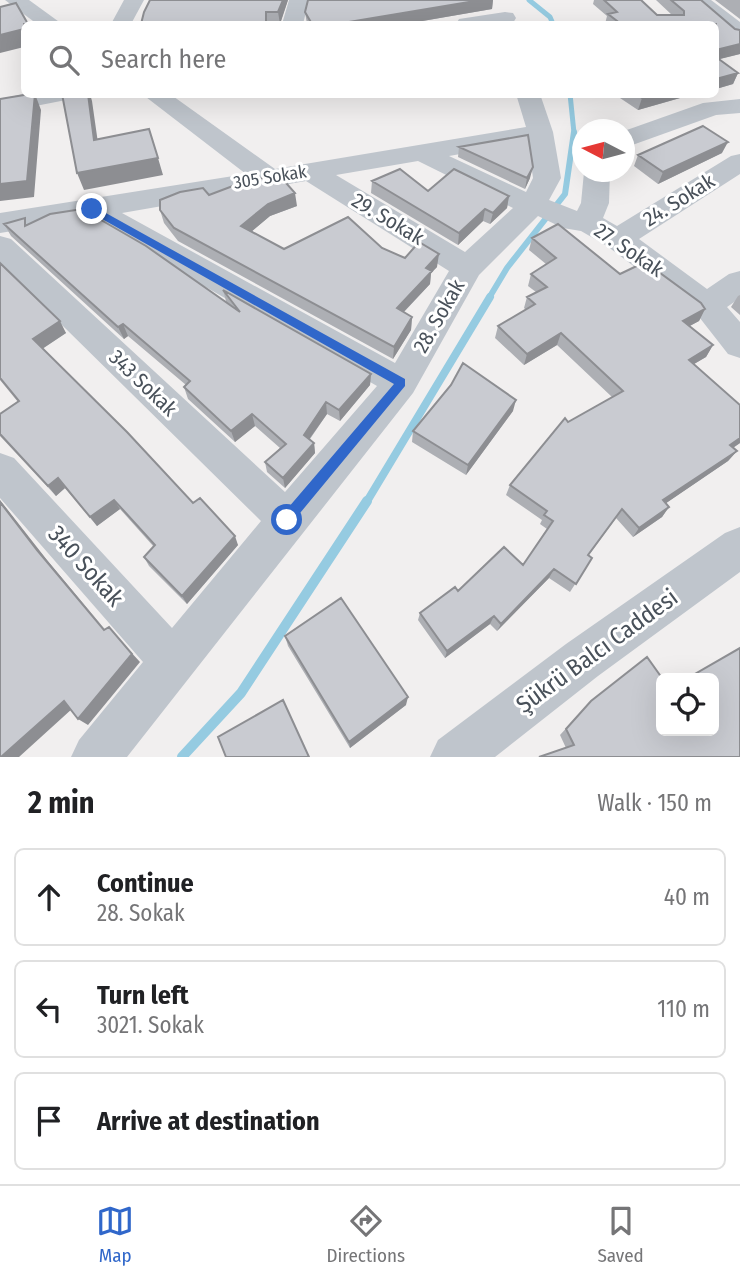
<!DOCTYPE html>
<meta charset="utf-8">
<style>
:root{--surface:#fff;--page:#f2f2f2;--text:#202124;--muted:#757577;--line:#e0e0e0;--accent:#3067ca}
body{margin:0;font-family:"Fira Sans Condensed",sans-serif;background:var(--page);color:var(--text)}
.controls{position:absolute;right:21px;bottom:21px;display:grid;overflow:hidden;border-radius:10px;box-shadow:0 7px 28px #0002}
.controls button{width:63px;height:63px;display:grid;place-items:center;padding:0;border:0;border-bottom:2px solid var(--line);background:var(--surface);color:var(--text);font:35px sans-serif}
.compass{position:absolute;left:572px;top:119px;width:63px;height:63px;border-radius:50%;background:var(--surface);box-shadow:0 7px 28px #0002;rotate:276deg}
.stop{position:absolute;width:21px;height:21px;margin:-16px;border:5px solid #3067ca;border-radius:50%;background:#fff}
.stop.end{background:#3067ca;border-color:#fff;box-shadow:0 2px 7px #0008}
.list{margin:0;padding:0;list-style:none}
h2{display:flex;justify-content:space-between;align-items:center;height:91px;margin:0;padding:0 28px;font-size:30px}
h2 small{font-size:23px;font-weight:400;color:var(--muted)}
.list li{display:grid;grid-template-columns:46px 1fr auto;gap:21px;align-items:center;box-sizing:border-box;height:98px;margin:0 14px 14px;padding:0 14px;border:2px solid var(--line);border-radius:10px}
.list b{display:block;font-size:26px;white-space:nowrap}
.list p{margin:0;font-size:23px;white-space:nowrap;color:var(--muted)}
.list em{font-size:23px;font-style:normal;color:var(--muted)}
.icon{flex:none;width:38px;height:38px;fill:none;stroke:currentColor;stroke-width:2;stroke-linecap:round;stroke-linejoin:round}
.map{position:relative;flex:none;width:740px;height:757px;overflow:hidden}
.search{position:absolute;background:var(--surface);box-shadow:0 7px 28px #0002;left:21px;right:21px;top:21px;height:77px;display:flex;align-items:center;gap:18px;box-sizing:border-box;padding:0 24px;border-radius:10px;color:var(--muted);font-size:26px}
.sheet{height:427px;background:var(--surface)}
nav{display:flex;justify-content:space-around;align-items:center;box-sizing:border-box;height:98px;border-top:2px solid var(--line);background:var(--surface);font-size:19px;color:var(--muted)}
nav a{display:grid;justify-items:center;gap:4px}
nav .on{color:var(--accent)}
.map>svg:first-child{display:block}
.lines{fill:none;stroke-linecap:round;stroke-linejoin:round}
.stream-far3{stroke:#95cbe1;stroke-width:5}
.stream-far2{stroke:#95cbe1;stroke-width:6}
.stream-far1{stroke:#95cbe1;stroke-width:8}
.stream{stroke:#95cbe1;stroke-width:10}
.minor{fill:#bfc5cc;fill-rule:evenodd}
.wall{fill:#adafb4}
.shaded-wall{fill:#8d8e92}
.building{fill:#c9cbd1;stroke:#8d8e92;stroke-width:2}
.route{fill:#3067ca}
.labels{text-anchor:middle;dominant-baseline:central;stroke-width:6;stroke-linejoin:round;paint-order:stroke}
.far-street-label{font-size:18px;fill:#49515a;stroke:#fff}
.street-label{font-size:21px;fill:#49515a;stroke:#fff}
.near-street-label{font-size:24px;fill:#49515a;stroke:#fff}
</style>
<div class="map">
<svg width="740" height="757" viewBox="0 0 740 757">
<rect width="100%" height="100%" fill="#f1efef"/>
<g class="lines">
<path class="stream-far3" d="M529 0 550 17 553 24
M570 94 574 133"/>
<path class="stream-far2" d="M489 298 507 268 565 194 574 132"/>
<path class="stream-far1" d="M366 503 490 297"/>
<path class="stream" d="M182 757 241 693 367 501"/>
<path class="minor" d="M5 0H29L62 24H37Z
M124 0H144L131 24H111Z
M289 0H309L303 24H282Z
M688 0H711L740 22V40L732 38Z
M505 12 513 13 516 18 513 23 456 24 459 19Z
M24 94H74L71 99 0 113V99Z
M142 94H170L275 169 526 127 516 94H540L553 132 561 178 549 200 577 211 581 203 584 172H610L609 203 603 218 617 226 731 156 740 154V174L639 239 707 289 729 274 740 271V298L727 307 740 322V358L728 354 696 313 607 246 581 231 563 228 538 216 479 275 413 393 127 757H71L79 740 143 662 0 498V453L14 458 172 628 261 521 0 264V236L11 239 285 492 377 386 88 219 0 233V213L246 174ZM528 142 533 178 526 192 449 156ZM418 161 513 208 465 252 336 175ZM306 181 449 271 395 363 122 213Z
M740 99V113L716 115 624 148V131L703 103Z
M740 527V572L598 676 495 757H430L438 740 566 644 725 533Z"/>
</g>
<path class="wall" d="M288 0 280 24H141Z
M308 0H493L492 9 405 24H307L305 12Z
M594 0H641L657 15H672L656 0H701L735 29 740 30V54L719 59 738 73 733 84 716 89V24H605L607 16 593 4Z
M715 0H740V19Z
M618 94H694L638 110 617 96Z
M459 147 530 178 525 189 458 157Z
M722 153 658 184 634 166 638 155Z
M372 181 428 191 509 196 507 208 490 224 483 221 458 245 371 193Z
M297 206 270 216 252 231 284 249 382 248 405 258 437 267 431 273 430 284 404 312 412 317 411 330 393 359 178 241 164 223 160 210Z
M4 224H29L226 301 223 290 371 374 370 385 340 421 327 414 310 439 314 443 315 453 285 488 267 472 265 462 280 448 255 426 235 442 188 399 184 387 186 385 128 336 124 339 11 236Z
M532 238 705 309 699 321 689 326 713 345 706 357 694 364 740 405V443L733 448 737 451 728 461 666 503 669 507 662 517 633 537 616 518 589 555 592 558 570 592 549 578 497 631 490 624 445 658 418 620 420 613 458 591 523 565 547 529 540 524 542 520 506 495 510 485 568 422 612 397 557 345 524 365 495 338 498 326 526 310 524 308 527 297 536 292 528 286 531 274 546 264 529 250Z
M0 263 66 333 42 349 193 503 238 545 187 604 149 566 144 557 154 547 120 509 97 526 65 488 56 496 0 436V414L18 402 0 380Z
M740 295V315L731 307 738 296Z
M513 411 466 475 412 442 413 431Z
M285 636 406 705 350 748 288 646Z
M591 701 661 731 566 748 560 735Z"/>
<path class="shaded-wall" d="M283 0H288L280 24 278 12Z
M481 0H493L492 9 405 24H337Z
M24 29V47L0 53V35Z
M740 44V54L716 60V50Z
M738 73 733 84 716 89V79Z
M35 94 41 110 34 197 0 201V184Z
M88 94H90L92 101 100 157 94 140Z
M657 94H694L638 110 642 98Z
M728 142 722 153 658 184 663 172Z
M158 158 163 175 84 190 77 173Z
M533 167 530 178 525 189 527 178Z
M295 193 297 206 270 216 244 238 241 226 268 204Z
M509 196 507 208 490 224 493 213Z
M485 209 483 221 458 245 459 233Z
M439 254 437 267 431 273 430 284 396 320 397 308 426 268Z
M705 309 699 321 677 333 683 321Z
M412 317 411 330 393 359 394 347Z
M60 321 66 333 39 351 33 339Z
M123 324 128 336 124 339 118 327Z
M561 333 557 345 524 365 527 354Z
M713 345 706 357 682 371 689 360Z
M371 374 370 385 340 421 339 410Z
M516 400 513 411 466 475 468 465Z
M326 402 327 414 305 445 304 435Z
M252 414 255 426 235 442 231 431Z
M740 438V443L722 455 730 445Z
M314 443 315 453 285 488 283 478Z
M737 451 728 461 656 510 663 500Z
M58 478 65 488 56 496 48 486Z
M0 500 47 560 112 638 37 550 0 502Z
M114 500 120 509 97 526 90 517Z
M669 507 662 517 633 537 639 528Z
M235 536 238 545 187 604 182 596Z
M554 569 549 578 497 631 501 624Z
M494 616 490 624 445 658 447 651Z
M116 636 140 662 88 725 78 719Z
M408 697 406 705 350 748 349 742Z
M64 701 73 708 19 757H1Z"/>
<path class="building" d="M150 0H283L278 12H266V24H141L144 12Z
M308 0H481L337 24H312L305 12Z
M604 0H641L657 15H684V11L671 0H701L735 29 740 30V44L716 50V24H621L608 14 617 12Z
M16 3 28 24H24V29L0 35V7Z
M716 57 738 73 716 79Z
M30 94H35L27 181 0 184V99Z
M62 94H88L94 140 149 129 158 158 77 173Z
M636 94H657L642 98Z
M703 126 728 142 663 172 638 155Z
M528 135 533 167 527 178 459 147Z
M400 169 428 191 454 169 509 196 493 213 485 209 459 233 372 181Z
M279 175 295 193 268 204 241 226 284 249 348 217 382 248 405 258 419 242 439 254 426 268 432 271 397 308 412 317 394 347 174 228 160 210V200L180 192 203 188 209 195 246 181Z
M82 209 146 246 240 312 223 290 371 374 339 410 326 402 304 435 314 443 283 478 265 462 286 444 252 414 231 431 184 387 190 381 123 324 118 327 4 224 25 218V226L50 214Z
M558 224 620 274 645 262 701 303 705 309 683 321 713 345 689 360 740 405V438L730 445 737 451 663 500 669 507 639 528 622 509 588 555 592 558 576 584 554 569 501 624 494 616 447 651 420 613 455 587 458 591 504 547 523 565 553 521 544 515 547 511 510 485 565 418 568 422 623 391 561 333 527 354 498 326 535 304 527 297 547 287 531 274 556 258 532 238Z
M0 263 60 321 33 339 127 432 193 503 200 498 235 536 182 596 144 557 155 545 114 500 90 517 58 478 48 486 0 434V414L19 401 0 378Z
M463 363 516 400 468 465 413 431 451 385Z
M0 502 37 550 104 630 109 627 132 654 78 719 64 701 1 757H0Z
M341 598 408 697 349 742 285 636Z
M740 648V757H539L574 745 566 729 591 701 647 657 662 678 661 731H714V678H688Z
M283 700 309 757H226L218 737Z"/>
<path class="route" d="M88 207H95L405 379V386L291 524H282V515L394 384 88 211Z"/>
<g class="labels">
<g class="far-street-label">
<text transform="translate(270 177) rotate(-9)">305 Sokak</text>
</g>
<g class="street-label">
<text transform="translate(679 200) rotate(-32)">24. Sokak</text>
<text transform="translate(388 219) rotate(31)">29. Sokak</text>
<text transform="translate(629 250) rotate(34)">27. Sokak</text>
<text transform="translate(439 316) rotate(-60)">28. Sokak</text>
<text transform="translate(143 383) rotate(44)">343 Sokak</text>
</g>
<g class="near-street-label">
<text transform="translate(86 566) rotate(48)">340 Sokak</text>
<text transform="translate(597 651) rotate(-36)">Şükrü Balcı Caddesi</text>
</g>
</g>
</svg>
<div class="controls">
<button><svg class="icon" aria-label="locate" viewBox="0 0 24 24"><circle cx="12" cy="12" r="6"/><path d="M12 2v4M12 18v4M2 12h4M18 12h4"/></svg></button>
</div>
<svg class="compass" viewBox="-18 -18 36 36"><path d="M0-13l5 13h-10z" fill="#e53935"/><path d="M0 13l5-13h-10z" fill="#757577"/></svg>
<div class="stop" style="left:287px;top:520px"></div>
<div class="stop end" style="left:92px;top:209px"></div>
<div class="search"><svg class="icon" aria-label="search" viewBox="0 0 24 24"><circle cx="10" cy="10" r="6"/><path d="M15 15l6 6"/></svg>Search here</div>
</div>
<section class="sheet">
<h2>2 min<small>Walk · 150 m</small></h2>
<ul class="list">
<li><svg class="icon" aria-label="ahead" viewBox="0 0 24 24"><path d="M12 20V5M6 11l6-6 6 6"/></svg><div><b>Continue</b><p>28. Sokak</p></div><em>40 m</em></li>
<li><svg class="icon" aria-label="left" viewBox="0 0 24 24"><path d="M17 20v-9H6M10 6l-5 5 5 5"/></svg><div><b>Turn left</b><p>3021. Sokak</p></div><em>110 m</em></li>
<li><svg class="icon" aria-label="arrive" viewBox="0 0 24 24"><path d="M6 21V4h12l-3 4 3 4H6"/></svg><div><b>Arrive at destination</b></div></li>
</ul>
</section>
<nav>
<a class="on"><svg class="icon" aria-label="map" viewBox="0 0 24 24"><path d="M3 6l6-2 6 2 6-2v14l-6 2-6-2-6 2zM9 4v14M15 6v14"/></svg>Map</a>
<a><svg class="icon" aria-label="directions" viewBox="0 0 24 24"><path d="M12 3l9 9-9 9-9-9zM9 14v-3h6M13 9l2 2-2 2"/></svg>Directions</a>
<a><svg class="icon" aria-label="saved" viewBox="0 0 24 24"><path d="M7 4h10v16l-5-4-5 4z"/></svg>Saved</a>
</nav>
